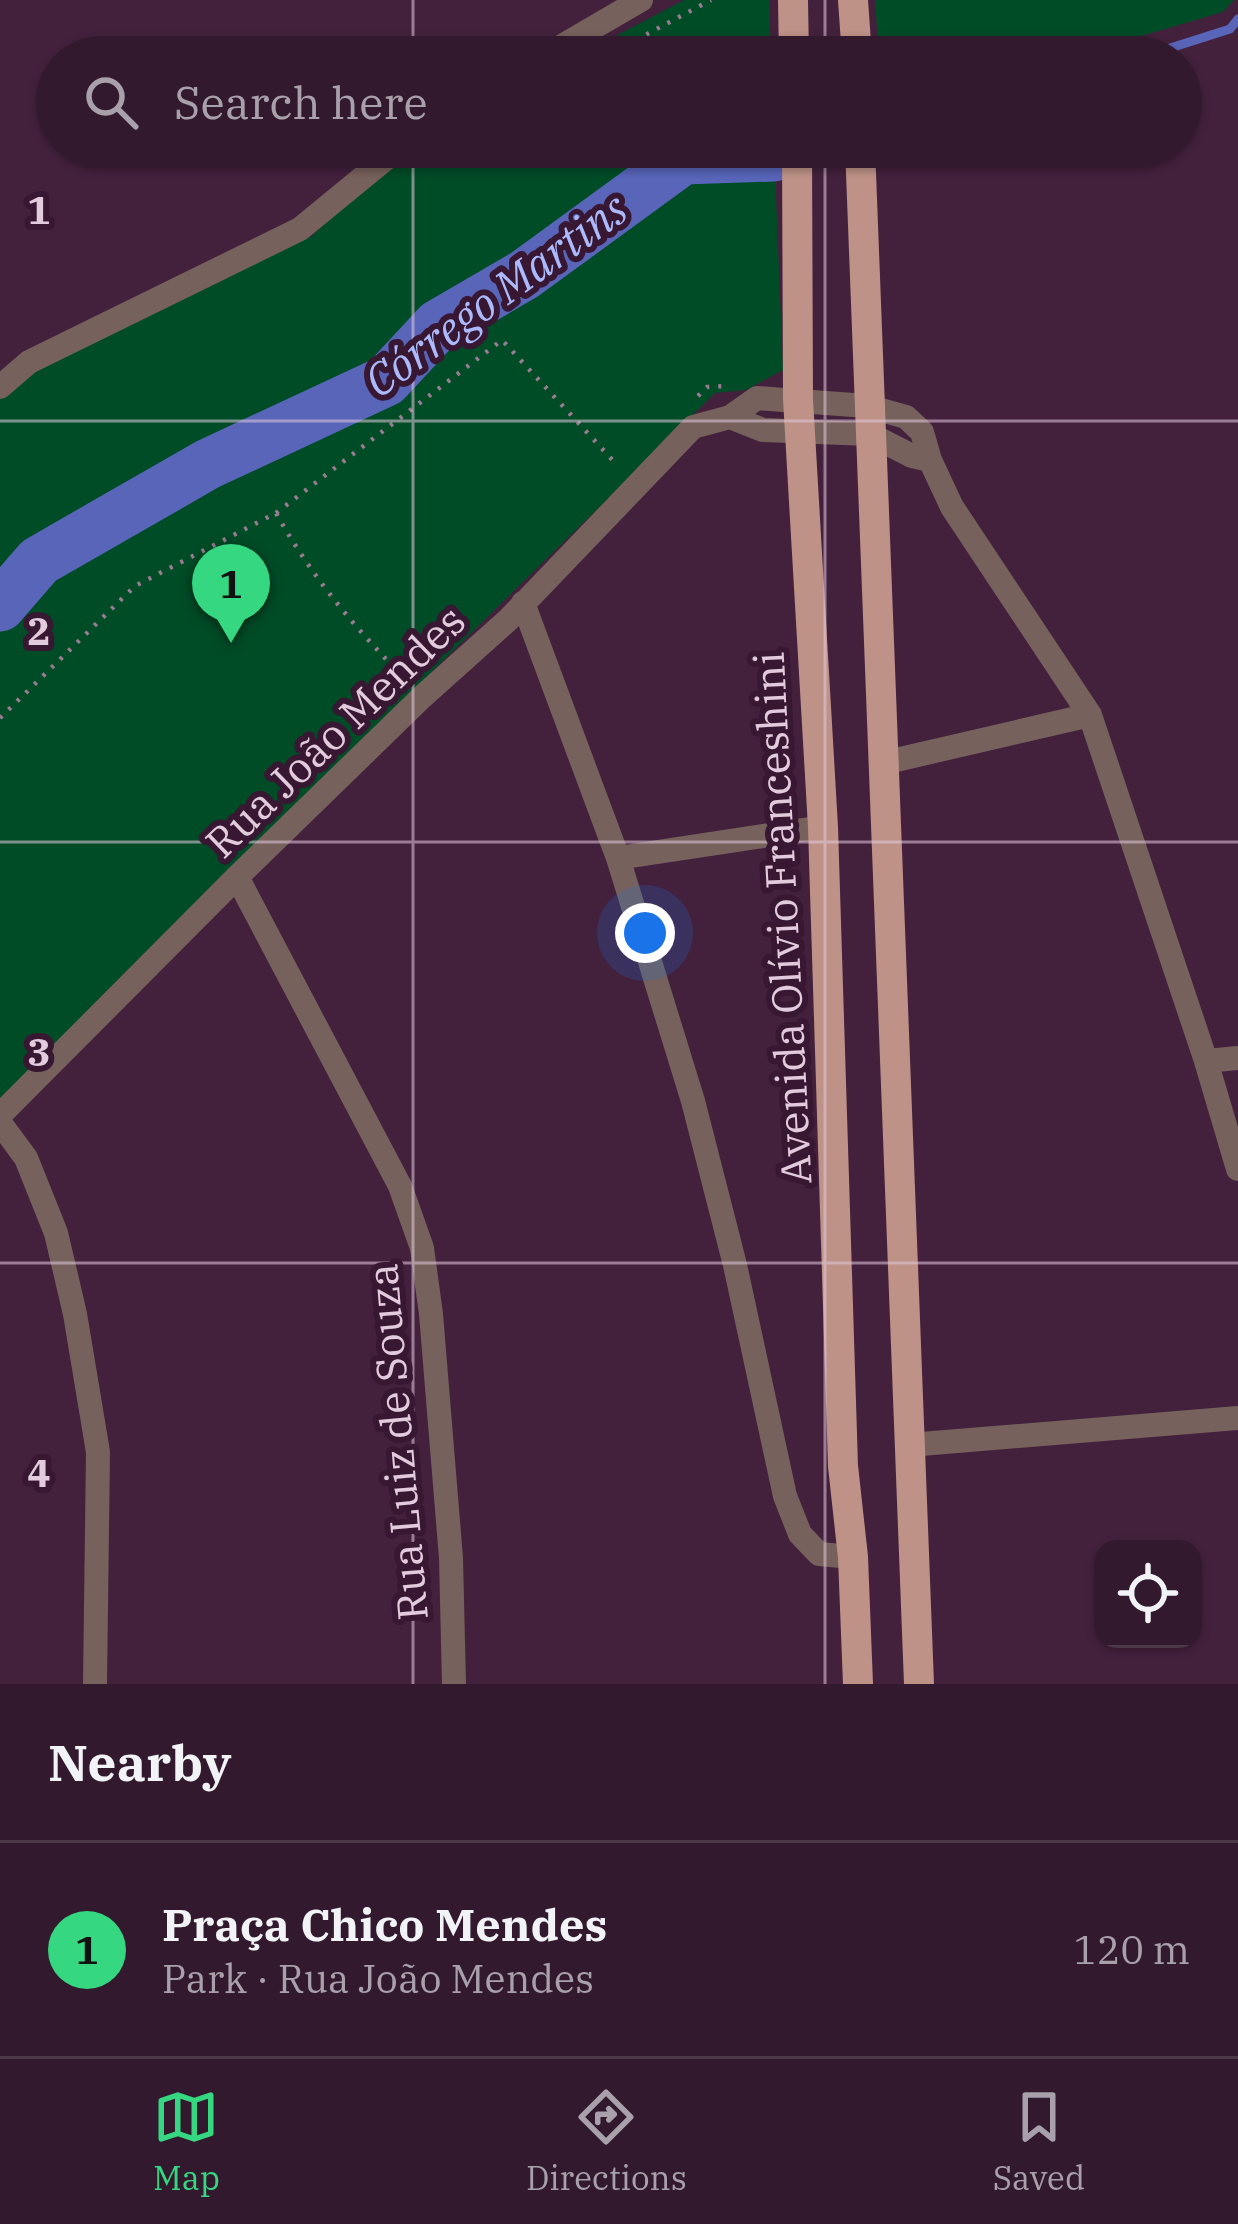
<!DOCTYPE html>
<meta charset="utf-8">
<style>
:root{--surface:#32192e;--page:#3a2236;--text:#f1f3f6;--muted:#a8a0aa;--line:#4d384a;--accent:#35d881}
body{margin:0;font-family:"IBM Plex Serif",serif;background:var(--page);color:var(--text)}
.controls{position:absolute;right:36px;bottom:36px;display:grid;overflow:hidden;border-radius:24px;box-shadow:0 3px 9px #0004}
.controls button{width:108px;height:108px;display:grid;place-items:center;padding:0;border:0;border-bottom:3px solid var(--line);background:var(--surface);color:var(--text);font:60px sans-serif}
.you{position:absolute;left:645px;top:933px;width:42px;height:42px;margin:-30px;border:9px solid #fff;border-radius:50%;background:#1a73e8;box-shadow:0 0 0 18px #1a73e833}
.badge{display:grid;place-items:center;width:78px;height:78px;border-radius:50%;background:var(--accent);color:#111;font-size:39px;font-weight:700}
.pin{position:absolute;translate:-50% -99px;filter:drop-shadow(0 3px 6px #0008)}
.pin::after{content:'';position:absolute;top:63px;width:42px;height:36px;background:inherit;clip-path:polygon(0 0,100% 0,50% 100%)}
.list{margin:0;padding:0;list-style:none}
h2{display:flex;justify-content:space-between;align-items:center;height:156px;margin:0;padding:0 48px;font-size:51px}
h2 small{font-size:39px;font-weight:400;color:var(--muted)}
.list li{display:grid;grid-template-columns:78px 1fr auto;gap:36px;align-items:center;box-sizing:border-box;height:216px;padding:0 48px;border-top:3px solid var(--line)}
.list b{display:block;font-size:45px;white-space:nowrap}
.list p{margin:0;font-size:39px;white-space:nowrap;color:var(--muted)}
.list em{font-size:39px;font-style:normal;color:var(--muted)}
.icon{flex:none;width:66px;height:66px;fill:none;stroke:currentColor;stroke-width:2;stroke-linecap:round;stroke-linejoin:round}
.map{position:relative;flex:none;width:1238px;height:1684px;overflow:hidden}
.search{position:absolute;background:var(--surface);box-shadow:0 3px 9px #0004;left:36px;right:36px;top:36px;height:132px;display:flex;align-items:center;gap:30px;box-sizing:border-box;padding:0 42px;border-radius:66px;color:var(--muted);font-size:45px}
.sheet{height:372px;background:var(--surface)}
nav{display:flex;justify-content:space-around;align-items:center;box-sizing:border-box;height:168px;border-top:3px solid var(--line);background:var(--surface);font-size:33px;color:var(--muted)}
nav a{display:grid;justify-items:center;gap:6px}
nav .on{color:var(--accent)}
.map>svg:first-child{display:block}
.green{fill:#004c27}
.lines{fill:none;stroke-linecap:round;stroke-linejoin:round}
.stream{stroke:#5865b9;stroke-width:9}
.river{stroke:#5865b9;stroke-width:51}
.path{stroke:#997d93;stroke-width:4.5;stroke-dasharray:3 9;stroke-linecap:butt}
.street{stroke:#77615c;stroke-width:24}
.primary{stroke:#bf9287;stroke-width:30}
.grid{fill:none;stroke:#e2cbdc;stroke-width:3;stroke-opacity:0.55}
.labels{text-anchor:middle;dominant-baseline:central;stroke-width:12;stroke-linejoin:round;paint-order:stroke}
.street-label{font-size:42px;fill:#e2cbdc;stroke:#381732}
.water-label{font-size:45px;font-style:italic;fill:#aabafd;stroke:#381732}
.grid-label{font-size:39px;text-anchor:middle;font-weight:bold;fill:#e2cbdc;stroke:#381732;stroke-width:12;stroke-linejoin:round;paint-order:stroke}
</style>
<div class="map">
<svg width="1238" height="1684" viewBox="0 0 1238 1684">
<rect width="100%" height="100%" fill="#43213d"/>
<path class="green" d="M684 0H769L771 57H576Z
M875 0H1234L1223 12 1070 57H879Z
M413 147H774L783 370 746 390 715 393 261 840 0 1115V398L28 372 312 236 373 176Z"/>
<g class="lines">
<path class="stream" d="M1142 57 1230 29 1238 19
M774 156 824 147"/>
<path class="river" d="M0 606 39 561 208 464 386 381 438 325 524 275 683 159 774 156"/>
<path class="path" d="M604 57 711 0
M424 157 439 147
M698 396 707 387 725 386
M276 513 502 340 618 466
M0 718 135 586 276 513C311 576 355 628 406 680"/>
<path class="street" d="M543 57 641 0
M0 387 29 362 300 229 400 147
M730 417 763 430 869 434 912 456 930 460
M523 603 618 858 693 1101 735 1265 785 1496 800 1534 819 1554 853 1557
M883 763 1090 715
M618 858 823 827
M237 877 400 1186 422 1248 431 1314 451 1558 454 1684
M1206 1061 1238 1058
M0 1115 237 877 422 697 508 620 693 427 730 417 757 398 867 406 906 417 922 432 930 460 952 507 1090 715 1206 1061 1238 1169
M0 1123 26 1158 56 1233 75 1314 98 1452 95 1684
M909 1445 1238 1418"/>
<path class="primary" d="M793 0 794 57
M853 0 857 57
M797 147 798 399 823 827 843 1466 853 1557 858 1684
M860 147 919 1684"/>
</g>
<path class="grid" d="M413 0V57M825 0V57M413 147V1684M825 147V1684M0 421H1238M0 842H1238M0 1263H1238"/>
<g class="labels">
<g class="street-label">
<text transform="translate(335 731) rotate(-44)">Rua João Mendes</text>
<text transform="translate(782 918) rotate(-93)">Avenida Olívio Franceshini</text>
<text transform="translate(397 1442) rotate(-95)">Rua Luiz de Souza</text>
</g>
<g class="water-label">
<text transform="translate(495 294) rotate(-36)">Córrego Martins</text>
</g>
</g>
<g class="grid-label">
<text x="39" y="224">1</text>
<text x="39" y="645">2</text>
<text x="39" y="1066">3</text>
<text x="39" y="1487">4</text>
</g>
</svg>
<div class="controls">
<button><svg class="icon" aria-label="locate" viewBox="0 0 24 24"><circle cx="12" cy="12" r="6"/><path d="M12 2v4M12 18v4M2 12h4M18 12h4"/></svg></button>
</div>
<div class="you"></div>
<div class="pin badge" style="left:231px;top:643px">1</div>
<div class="search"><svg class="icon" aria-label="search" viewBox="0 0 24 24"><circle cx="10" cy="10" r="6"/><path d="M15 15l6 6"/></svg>Search here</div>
</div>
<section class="sheet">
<h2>Nearby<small></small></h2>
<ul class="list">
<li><span class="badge">1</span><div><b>Praça Chico Mendes</b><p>Park · Rua João Mendes</p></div><em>120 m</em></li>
</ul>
</section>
<nav>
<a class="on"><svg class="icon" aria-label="map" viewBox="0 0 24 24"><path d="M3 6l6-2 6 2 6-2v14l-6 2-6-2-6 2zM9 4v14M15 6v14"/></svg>Map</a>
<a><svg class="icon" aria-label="directions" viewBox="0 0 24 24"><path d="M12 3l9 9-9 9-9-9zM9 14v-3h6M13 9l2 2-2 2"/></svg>Directions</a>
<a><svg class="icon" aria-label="saved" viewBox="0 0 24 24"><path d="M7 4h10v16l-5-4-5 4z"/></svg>Saved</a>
</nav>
